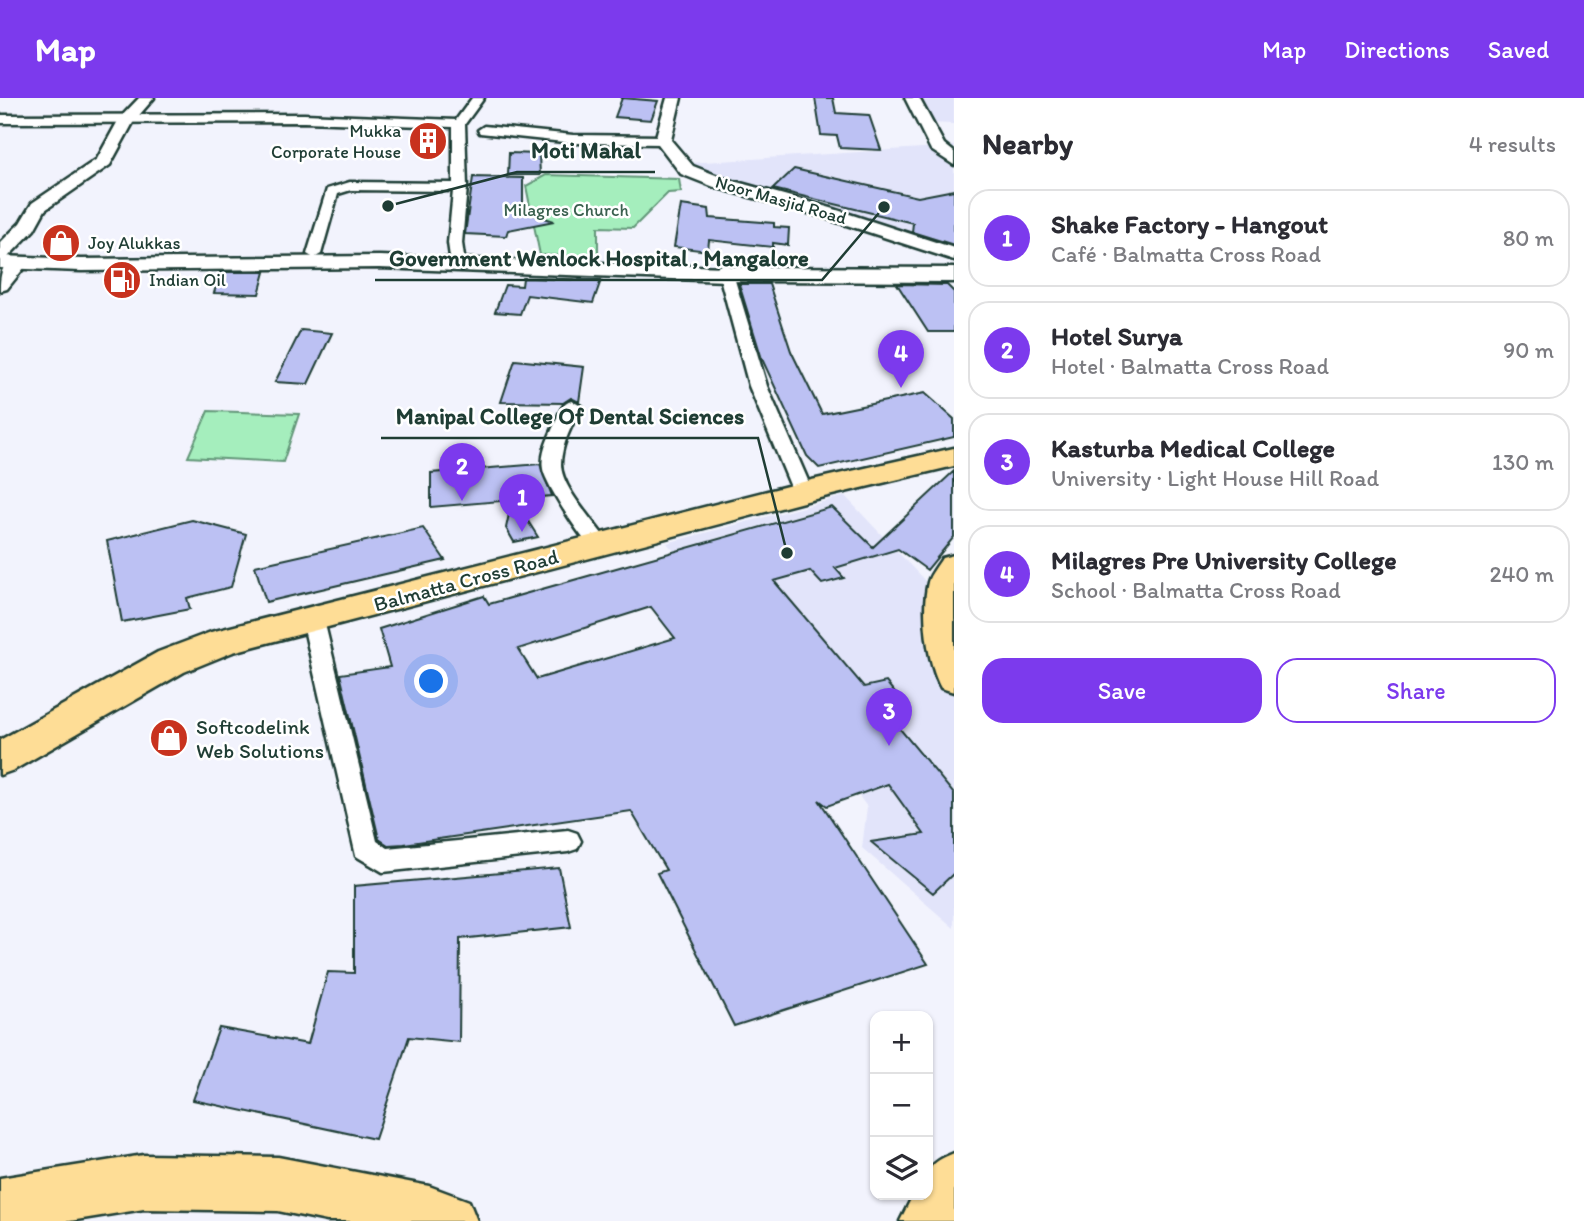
<!DOCTYPE html>
<meta charset="utf-8">
<style>
:root{--surface:#fff;--page:#f2f2f3;--text:#2b2b33;--muted:#7c7c81;--line:#e1e1e2;--accent:#7c3aed}
body{margin:0;font-family:Itim,sans-serif;background:var(--page);color:var(--text)}
.controls{position:absolute;right:21px;bottom:21px;display:grid;overflow:hidden;border-radius:14px;box-shadow:0 2px 5px #0004}
.controls button{width:63px;height:63px;display:grid;place-items:center;padding:0;border:0;border-bottom:2px solid var(--line);background:var(--surface);color:var(--text);font:35px sans-serif}
.you{position:absolute;left:432px;top:584px;width:24px;height:24px;margin:-18px;border:5px solid #fff;border-radius:50%;background:#1a73e8;box-shadow:0 0 0 10px #1a73e833}
.badge{display:grid;place-items:center;width:46px;height:46px;border-radius:50%;background:var(--accent);color:#fff;font-size:23px;font-weight:700}
.pin{position:absolute;translate:-50% -58px;filter:drop-shadow(0 2px 4px #0008)}
.pin::after{content:'';position:absolute;top:37px;width:24px;height:21px;background:inherit;clip-path:polygon(0 0,100% 0,50% 100%)}
.list{margin:0;padding:0;list-style:none}
h2{display:flex;justify-content:space-between;align-items:center;height:91px;margin:0;padding:0 28px;font-size:30px}
h2 small{font-size:23px;font-weight:400;color:var(--muted)}
.list li{display:grid;grid-template-columns:46px 1fr auto;gap:21px;align-items:center;box-sizing:border-box;height:98px;margin:0 14px 14px;padding:0 14px;border:2px solid var(--line);border-radius:21px}
.list b{display:block;font-size:26px;white-space:nowrap}
.list p{margin:0;font-size:23px;white-space:nowrap;color:var(--muted)}
.list em{font-size:23px;font-style:normal;color:var(--muted)}
.actions{display:flex;gap:14px;padding:21px 28px}
.actions a{flex:1;padding:16px 0;border:2px solid var(--accent);border-radius:21px;text-align:center;font-size:24px;color:var(--accent)}
.actions .main{background:var(--accent);color:#fff}
.icon{flex:none;width:38px;height:38px;fill:none;stroke:currentColor;stroke-width:2;stroke-linecap:round;stroke-linejoin:round}
.map{position:relative;flex:none;width:954px;height:1123px;overflow:hidden}
header{display:flex;align-items:center;gap:42px;box-sizing:border-box;height:98px;padding:0 35px;background:var(--accent);color:#fff}
header strong{font-size:33px}
nav{display:flex;gap:38px;margin-inline-start:auto;font-size:24px}
main{display:flex}
aside{flex:1;background:var(--surface)}
.map>svg:first-child{display:block}
.built{fill:#e2e4fa}
.green{fill:#a5eebd;stroke:#629678;stroke-width:2}
.building{fill:#bcc1f3;stroke:#1f3d34;stroke-width:2;fill-rule:evenodd}
.lines{fill:none;stroke-linecap:round;stroke-linejoin:round}
.minor-casing{stroke:#1f3d34;stroke-width:5}
.tertiary-casing{stroke:#1f3d34;stroke-width:5}
.secondary-casing{stroke:#1f3d34;stroke-width:5}
.primary-casing{stroke:#1f3d34;stroke-width:5}
.minor{fill:#fff;fill-rule:evenodd}
.tertiary{fill:#fff;fill-rule:evenodd}
.secondary{fill:#fff;fill-rule:evenodd}
.primary{fill:#fedd96;fill-rule:evenodd}
.labels{text-anchor:middle;dominant-baseline:central;stroke-width:5;stroke-linejoin:round;paint-order:stroke}
.far-poi-label{font-size:18px;fill:#1f3d34;stroke:#fff;text-anchor:start}
.far-street-label{font-size:18px;fill:#1f3d34;stroke:#fff}
.far-park-label{font-size:18px;fill:#3a604f;stroke:#fff}
.street-label{font-size:21px;fill:#1f3d34;stroke:#fff}
.poi-label{font-size:21px;fill:#1f3d34;stroke:#fff;text-anchor:start}
.leader{fill:none;stroke:#1f3d34;stroke-width:2.5}
.callout-dot{fill:#1f3d34;stroke:#fff;stroke-width:2.5}
.callout-label{font-size:23px;text-anchor:middle;font-weight:bold;fill:#1f3d34;stroke:#fff;stroke-width:5;stroke-linejoin:round;paint-order:stroke}
</style>
<header>
<strong>Map</strong>
<nav><a>Map</a><a>Directions</a><a>Saved</a></nav>
</header>
<main>
<div class="map">
<svg width="954" height="1123" viewBox="0 0 954 1123">
<rect width="100%" height="100%" fill="#f2f3fd"/>
<filter id="ink" filterUnits="userSpaceOnUse"><feTurbulence type="fractalNoise" baseFrequency=".0143" numOctaves="2"/><feDisplacementMap in="SourceGraphic" scale="14" xChannelSelector="R" yChannelSelector="G"/><feConvolveMatrix kernelMatrix="1 2 1 2 8 2 1 2 1" color-interpolation-filters="sRGB"/></filter>
<g filter="url(#ink)">
<path class="built" d="M919 0H954V26L928 25Z
M954 48V153L709 77 688 65Z
M845 398 926 484V514L954 588V830L862 750 867 709 726 513 667 445Z"/>
<path class="green" d="M546 77 679 81 681 94 668 95 633 130 598 129V159L540 157 526 88Z
M208 313 299 316 283 364 188 359Z"/>
<path class="building" d="M622 0 658 3 651 22 615 19Z
M815 0H833L836 15 869 17 881 52 840 50 837 38 821 37Z
M509 55 539 56 540 77H508Z
M794 71 918 99 954 92V147L912 134 913 125 773 91Z
M473 79 523 80V113L554 123 508 132 506 138 465 136Z
M681 107 709 111 710 120 774 125V129L789 130 788 147 773 145V149L709 142 708 153 674 149Z
M220 174H265L259 196 214 195Z
M523 180 601 182 593 205 527 197 520 216 495 214 505 187 522 188Z
M739 186H769L791 253 822 316 925 295 954 321V339L819 370 807 358 762 261Z
M897 186 947 187 954 194V234H928Z
M301 232 332 235 308 286 275 284Z
M515 262 584 269 579 304 571 300 563 305 501 304Z
M540 366 552 398 514 401 538 439 514 444 506 430 512 402 431 409V375Z
M954 373V439L927 472 898 451 835 470 844 480 822 486 810 473 774 483 864 589 886 584 909 612 890 619 954 696V775L933 795 871 744 924 736 888 686 827 708 819 702 928 866 734 928 657 775 666 772 631 713 404 746 388 747 379 741 340 576 390 569 379 531 484 498 489 506 832 409 873 449ZM651 509 675 540 537 581 518 551Z
M192 422 246 436 231 489 187 500 190 511 122 524 107 443Z
M423 430 445 462 266 504 255 468Z
M559 770 571 829 460 841 459 944 409 939 375 1041 193 1002 219 930 308 946 328 874 354 875V788Z"/>
<g class="lines">
<defs>
<path id="minor" d="M472 0H484L465 26 467 89 462 145 464 159 457 163 450 159 448 145 453 93 351 92 338 96 321 156 314 160 307 156 327 91 350 84 453 85V29L304 24 0 25V17L304 16 456 22Z
M484 28 573 37 663 38 669 42 663 46 573 45 480 35 478 32Z
M724 165 731 169 767 288 813 394 810 398H796L793 394 749 288 717 169Z
M572 303 581 308C573 326 561 346 561 366 561 391 597 426 610 447L607 452C602 453 596 454 592 450 581 441 545 385 543 371 540 355 550 337 556 323 560 314 562 305 572 303Z
M313 514 321 517 324 522 377 743 387 750 568 732 577 735 581 743 577 751 568 754 383 774 356 758 302 522 305 517Z"/>
<path id="tertiary" d="M139 0H154L134 23 110 67 45 112 34 132 7 160 0 162V145L20 125 32 105 97 61 119 21Z
M667 0H681L671 42 693 68 726 81 831 110 954 150V162L819 118 714 89 681 76 655 42Z
M905 0H919L944 46 954 54V67L931 52Z
M18 159 28 165 7 191 0 193C0 178 1 163 18 159Z"/>
<path id="secondary" d="M0 158 81 161 379 158 726 169 954 170V184L726 183 379 170 81 173 0 170Z"/>
<path id="primary" d="M954 350V368L807 403 233 554 184 574 14 672 0 677V642L158 554 211 534 803 384Z
M954 457V594L941 590C927 565 921 512 928 484 930 476 938 467 942 460Z
M954 1055V1123H900L913 1097H928C928 1069 928 1066 954 1055Z
M144 1057 278 1059 429 1088 469 1103 477 1123H327L278 1113 144 1111 70 1123H0V1080Z"/>
</defs>
<use href="#minor" class="minor-casing"/>
<use href="#tertiary" class="tertiary-casing"/>
<use href="#secondary" class="secondary-casing"/>
<use href="#primary" class="primary-casing"/>
<use href="#minor" class="minor"/>
<use href="#tertiary" class="tertiary"/>
<use href="#secondary" class="secondary"/>
<use href="#primary" class="primary"/>
</g>
</g>
<defs>
<symbol id="building-disc" viewBox="-11 -11 22 22"><circle r="9.5" fill="#c8321e" stroke="#fff"/><path d="M-4-6H4V6H1V3H-1V6H-4ZM-2.5-4.3h1.7v1.8h-1.7ZM.8-4.3h1.7v1.8H.8ZM-2.5-1h1.7V.8h-1.7ZM.8-1h1.7V.8H.8Z" fill="#fff"/></symbol>
<symbol id="shop-disc" viewBox="-11 -11 22 22"><circle r="9.5" fill="#c8321e" stroke="#fff"/><path d="M-5-2.5h2.3a2.7 3.5 0 0 1 5.4 0H5L5.5 6h-11ZM-1.5-2.5h3a1.5 2.3 0 0 0-3 0Z" fill="#fff"/></symbol>
<symbol id="fuel-disc" viewBox="-11 -11 22 22"><circle r="9.5" fill="#c8321e" stroke="#fff"/><path d="M-5.5-6h7V0h2V4h1.3V-2.5L3-4.5l.8-.8L6-3V5H2.5V1h-1V6h-7ZM-4.2-4.7v3.2H.2V-4.7Z" fill="#fff"/></symbol>
</defs>
<g fill-rule="evenodd">
<use href="#building-disc" x="406" y="21" width="44" height="44"/>
<use href="#shop-disc" x="39" y="123" width="44" height="44"/>
<use href="#fuel-disc" x="100" y="160" width="44" height="44"/>
<use href="#shop-disc" x="147" y="618" width="44" height="44"/>
</g>
<g class="labels">
<g class="far-poi-label">
<text x="401" y="33" text-anchor="end">Mukka<tspan x="401" dy="21">Corporate House</tspan></text>
<text x="88" y="145">Joy Alukkas</text>
<text x="149" y="182">Indian Oil</text>
</g>
<g class="far-street-label">
<text transform="translate(781 102) rotate(16)">Noor Masjid Road</text>
</g>
<g class="far-park-label">
<text x="566" y="112">Milagres Church</text>
</g>
<g class="street-label">
<text transform="translate(466 482) rotate(-15)">Balmatta Cross Road</text>
</g>
<g class="poi-label">
<text x="196" y="628">Softcodelink<tspan x="196" dy="24">Web Solutions</tspan></text>
</g>
</g>
<path class="leader" d="M388 108L517 74H655M884 109L822 182H375M787 455L758 340H381"/>
<g class="callout-dot">
<circle cx="388" cy="108" r="7"/>
<circle cx="884" cy="109" r="7"/>
<circle cx="787" cy="455" r="7"/>
</g>
<g class="callout-label">
<text x="586" y="60">Moti Mahal</text>
<text x="599" y="168">Government Wenlock Hospital , Mangalore</text>
<text x="570" y="326">Manipal College Of Dental Sciences</text>
</g>
</svg>
<div class="controls">
<button>+</button>
<button>−</button>
<button><svg class="icon" aria-label="layers" viewBox="0 0 24 24"><path d="M12 4l9 5-9 5-9-5zM3 14l9 5 9-5"/></svg></button>
</div>
<div class="you"></div>
<div class="pin badge" style="left:522px;top:434px">1</div>
<div class="pin badge" style="left:462px;top:403px">2</div>
<div class="pin badge" style="left:889px;top:648px">3</div>
<div class="pin badge" style="left:901px;top:290px">4</div>
</div>
<aside>
<h2>Nearby<small>4 results</small></h2>
<ul class="list">
<li><span class="badge">1</span><div><b>Shake Factory - Hangout</b><p>Café · Balmatta Cross Road</p></div><em>80 m</em></li>
<li><span class="badge">2</span><div><b>Hotel Surya</b><p>Hotel · Balmatta Cross Road</p></div><em>90 m</em></li>
<li><span class="badge">3</span><div><b>Kasturba Medical College</b><p>University · Light House Hill Road</p></div><em>130 m</em></li>
<li><span class="badge">4</span><div><b>Milagres Pre University College</b><p>School · Balmatta Cross Road</p></div><em>240 m</em></li>
</ul>
<div class="actions"><a class="main">Save</a><a>Share</a></div>
</aside>
</main>
